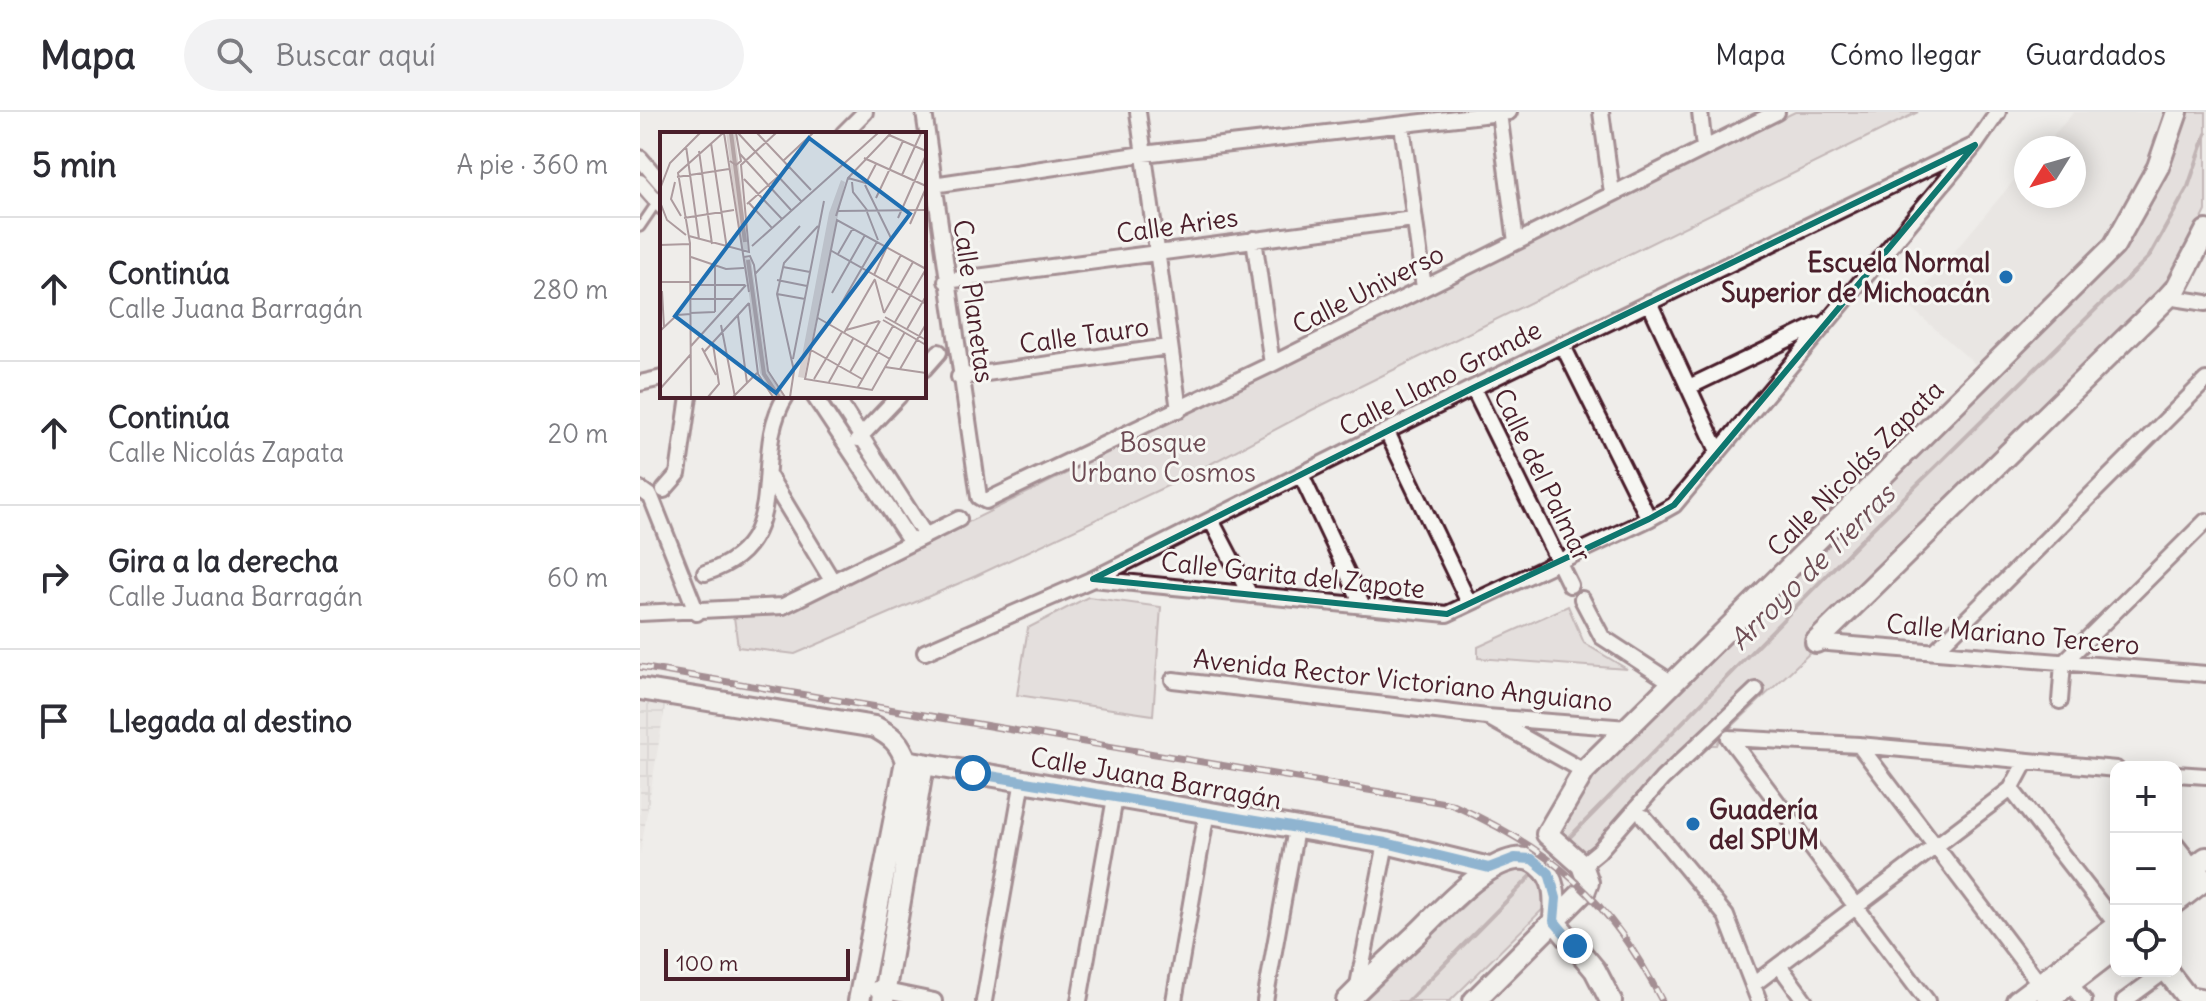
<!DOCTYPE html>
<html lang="es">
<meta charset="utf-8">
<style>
:root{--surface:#fff;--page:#f2f2f3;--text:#2b2b33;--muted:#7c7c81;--line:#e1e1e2}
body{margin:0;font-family:Delius,sans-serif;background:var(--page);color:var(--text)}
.controls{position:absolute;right:24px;bottom:24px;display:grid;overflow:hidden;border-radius:16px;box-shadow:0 4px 20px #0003}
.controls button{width:72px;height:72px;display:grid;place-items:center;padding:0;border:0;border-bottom:2px solid var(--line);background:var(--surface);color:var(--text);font:40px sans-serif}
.compass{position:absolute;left:1374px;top:24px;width:72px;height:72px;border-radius:50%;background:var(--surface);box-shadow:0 4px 20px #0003;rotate:233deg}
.scale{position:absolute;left:24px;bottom:20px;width:186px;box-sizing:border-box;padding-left:8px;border:4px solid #4a1f2b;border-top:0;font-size:22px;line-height:28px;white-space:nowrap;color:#4a1f2b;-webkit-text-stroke:6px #f6f6f2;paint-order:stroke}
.stop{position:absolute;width:24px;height:24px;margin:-18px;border:6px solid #1f6fb2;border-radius:50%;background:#fff}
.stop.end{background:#1f6fb2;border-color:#fff;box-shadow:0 2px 8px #0008}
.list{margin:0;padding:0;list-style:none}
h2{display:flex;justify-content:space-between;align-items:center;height:104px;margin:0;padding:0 32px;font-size:34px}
h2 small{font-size:26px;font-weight:400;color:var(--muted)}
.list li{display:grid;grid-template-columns:52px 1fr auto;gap:24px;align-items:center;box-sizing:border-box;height:144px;padding:0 32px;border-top:2px solid var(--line)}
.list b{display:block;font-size:30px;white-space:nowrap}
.list p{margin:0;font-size:26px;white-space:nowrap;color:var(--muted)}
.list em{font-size:26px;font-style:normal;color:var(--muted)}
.icon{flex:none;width:44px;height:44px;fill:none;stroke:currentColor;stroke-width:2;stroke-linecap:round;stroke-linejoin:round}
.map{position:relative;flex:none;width:1566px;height:889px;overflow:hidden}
header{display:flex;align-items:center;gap:48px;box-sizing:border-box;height:112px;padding:0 40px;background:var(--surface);border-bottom:2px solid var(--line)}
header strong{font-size:38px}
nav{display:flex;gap:44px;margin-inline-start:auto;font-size:28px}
.search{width:560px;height:72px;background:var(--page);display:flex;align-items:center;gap:20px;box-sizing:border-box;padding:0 28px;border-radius:44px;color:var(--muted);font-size:30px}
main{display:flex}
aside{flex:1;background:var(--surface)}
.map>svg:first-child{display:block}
.built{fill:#e3dedc}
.industrial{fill:url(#industrial-grid)}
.green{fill:#d7cfce;stroke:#90777c;stroke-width:2}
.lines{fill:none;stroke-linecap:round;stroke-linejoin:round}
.stream{stroke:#8a6f74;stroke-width:4}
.lane-casing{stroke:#4a1f2b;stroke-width:13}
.street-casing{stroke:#4a1f2b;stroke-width:20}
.secondary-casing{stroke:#4a1f2b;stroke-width:26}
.lane{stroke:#f6f6f2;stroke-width:7}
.street{stroke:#f6f6f2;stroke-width:14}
.secondary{stroke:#f6f6f2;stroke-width:20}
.rail-casing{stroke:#4a1f2b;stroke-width:7}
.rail{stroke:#f6f6f2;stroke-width:4;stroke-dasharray:12;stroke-linecap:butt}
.route{stroke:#1f6fb2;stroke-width:10}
.marked{fill:none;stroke:#0f766e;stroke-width:6;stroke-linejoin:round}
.poi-dot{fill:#1f6fb2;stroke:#f6f6f2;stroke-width:3}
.labels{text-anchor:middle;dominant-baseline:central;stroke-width:6;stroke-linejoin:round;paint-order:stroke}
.street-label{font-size:26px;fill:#4a1f2b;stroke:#f6f6f2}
.poi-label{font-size:26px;font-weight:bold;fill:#4a1f2b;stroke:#f6f6f2;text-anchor:end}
.park-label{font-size:26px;fill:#6d4b54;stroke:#f6f6f2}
.water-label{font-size:28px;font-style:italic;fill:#6f4e56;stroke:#f6f6f2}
.inset-river{fill:none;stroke:#b4a4a5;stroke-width:4}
.inset-road{fill:none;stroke:#ad9b9e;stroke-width:2}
.view{fill:#1f6fb2;fill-opacity:0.15;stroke:#1f6fb2;stroke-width:4}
.inset-edge{fill:none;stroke:#4a1f2b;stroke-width:4}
</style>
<header>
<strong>Mapa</strong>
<div class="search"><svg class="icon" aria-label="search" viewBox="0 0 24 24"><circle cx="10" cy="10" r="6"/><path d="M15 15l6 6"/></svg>Buscar aquí</div>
<nav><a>Mapa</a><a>Cómo llegar</a><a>Guardados</a></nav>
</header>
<main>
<aside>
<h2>5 min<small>A pie · 360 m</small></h2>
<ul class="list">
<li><svg class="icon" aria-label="ahead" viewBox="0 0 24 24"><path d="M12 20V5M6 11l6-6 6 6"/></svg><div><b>Continúa</b><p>Calle Juana Barragán</p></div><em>280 m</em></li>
<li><svg class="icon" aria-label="ahead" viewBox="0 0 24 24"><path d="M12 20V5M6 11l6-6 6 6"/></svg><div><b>Continúa</b><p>Calle Nicolás Zapata</p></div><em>20 m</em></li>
<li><svg class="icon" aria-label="right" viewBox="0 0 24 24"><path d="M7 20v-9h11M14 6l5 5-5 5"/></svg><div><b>Gira a la derecha</b><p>Calle Juana Barragán</p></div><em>60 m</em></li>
<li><svg class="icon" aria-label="arrive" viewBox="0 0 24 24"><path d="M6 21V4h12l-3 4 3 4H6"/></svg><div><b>Llegada al destino</b></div></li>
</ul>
</aside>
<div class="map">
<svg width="1566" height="889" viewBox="0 0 1566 889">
<defs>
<pattern id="industrial-grid" width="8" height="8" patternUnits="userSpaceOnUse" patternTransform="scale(2)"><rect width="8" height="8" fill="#e3dedc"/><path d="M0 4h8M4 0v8" fill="none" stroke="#c4bebd"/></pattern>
</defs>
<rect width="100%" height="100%" fill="#efedea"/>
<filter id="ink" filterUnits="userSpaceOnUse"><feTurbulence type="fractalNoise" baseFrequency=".0125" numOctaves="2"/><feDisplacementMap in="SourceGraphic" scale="16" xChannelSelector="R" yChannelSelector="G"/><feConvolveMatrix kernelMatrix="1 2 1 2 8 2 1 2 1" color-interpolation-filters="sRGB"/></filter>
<g filter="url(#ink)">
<path class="built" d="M1434 0H1530L1487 106 1343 259 1269 194 1386 54V84H1434V36H1402Z"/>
<path class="industrial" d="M0 567 29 571 0 742Z"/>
<path class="green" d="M1155 0H1278L672 298 546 365 336 464 155 542 98 535 94 505 141 503Z
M1543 0H1566V99L1545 142 1524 174 1173 521 1174 537 1080 626 1077 633H1066L947 747 917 731 918 704 948 665 1460 161Z
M448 485 521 495 513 603 377 583 388 516Z
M928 494 944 531 987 557 838 546V535Z
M884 756 900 770 904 796 810 889H724L853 766Z"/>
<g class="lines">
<path class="stream" d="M926 729 1230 419 1509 145 1548 75 1566 22
M768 889 897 758"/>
<defs>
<path id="lane" d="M0 115 17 90"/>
<path id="street" d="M284 0 339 385 346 389 632 252 1137 0
M498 0 539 298
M961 0 972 81
M1060 0 1064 36
M859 1 876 130
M762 13 784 176
M203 22 225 0
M0 46 22 72
M0 70 22 95
M293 73 503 42 869 0
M614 127 632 252
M306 169 773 107
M1528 185 1566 191
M1009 190 1078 339
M922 232 1009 407
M284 257 299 240
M319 265 528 235
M0 271 22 266
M1049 275 1178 213
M833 276 930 473
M174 284 271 430
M195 284 285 423
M747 320 829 491
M218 327 259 284
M661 363 723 494
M130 366 193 470
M0 377 11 385 57 501
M24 378 38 362 49 284
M571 408 610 483
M65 461C158 431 107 345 146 284
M453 467 807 502 1009 407 1034 393 1335 33 1358 0
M942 487 962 525 1034 572
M0 501 143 494 319 407
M1176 530 1566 562
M1295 539 1566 268
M285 540 453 467 833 276 1335 33
M533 568 847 605 988 616
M1420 589 1423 551 1566 409
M851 607 944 659
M1089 626 1219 633 1476 657
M1089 626 1287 889
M1219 633 1399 871
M1385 651 1371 677 1476 812
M1536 662 1566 664
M1004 705 1086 804 1119 889
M1536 733 1554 756
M942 753 959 739 1022 667 1116 578
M1139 853 1165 889
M1430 871 1444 889
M1114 872 1371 677
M236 877 294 889
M717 878 746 731
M344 889 383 668
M439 889 475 686
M534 889 567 699
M625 889 656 717
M1484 889 1525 859"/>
<path id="secondary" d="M1176 530 1528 185 1537 175 1566 119
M0 577 235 615C252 624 260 631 266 649L219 889
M266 649 746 731 849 756
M1536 769 1566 746
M1536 790 1566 767
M1527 859 1547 885 1566 888
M243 889 283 653
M707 889C730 865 755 843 779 820 802 798 865 725 899 753 917 767 915 788 914 809L955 858 971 889
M834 889 945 778 948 770 942 753 907 722 944 659 1474 134 1518 55 1537 0
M1377 889 1476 814
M1407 889 1476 836"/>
</defs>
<use href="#lane" class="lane-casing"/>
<use href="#street" class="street-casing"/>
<use href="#secondary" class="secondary-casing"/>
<use href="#lane" class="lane"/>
<use href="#street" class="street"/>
<use href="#secondary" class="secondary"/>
<defs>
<path id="rail" d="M0 555 811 692C913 737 971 789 1022 889"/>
</defs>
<use href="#rail" class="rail-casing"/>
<use href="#rail" class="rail"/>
</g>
</g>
<g class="lines" filter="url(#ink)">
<path class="route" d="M333 661 746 731 849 756 875 746 892 747 909 761 916 786 914 809 935 834"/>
</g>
<path d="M0 0H1566V889H0ZM1335 33 1034 393 1009 407 807 502 453 467 833 276Z" fill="#efedea" fill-opacity=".55" fill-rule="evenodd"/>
<path class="marked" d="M1335 33 1034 393 1009 407 807 502 453 467 833 276Z"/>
<g class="poi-dot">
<circle cx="1366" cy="165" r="8"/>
<circle cx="1053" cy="712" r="8"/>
</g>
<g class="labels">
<g class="street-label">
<text transform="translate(537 113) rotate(-8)">Calle Aries</text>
<text transform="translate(728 177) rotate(-27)">Calle Universo</text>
<text transform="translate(334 189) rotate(82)">Calle Planetas</text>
<text transform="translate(444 223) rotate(-8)">Calle Tauro</text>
<text transform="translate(800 266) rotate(-27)">Calle Llano Grande</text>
<text transform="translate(1215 356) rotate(-45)">Calle Nicolás Zapata</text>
<text transform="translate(903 363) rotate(64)">Calle del Palmar</text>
<text transform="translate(653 463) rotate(6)">Calle Garita del Zapote</text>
<text transform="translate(1373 522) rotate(5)">Calle Mariano Tercero</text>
<text transform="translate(763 568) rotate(6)">Avenida Rector Victoriano Anguiano</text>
<text transform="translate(516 666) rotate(10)">Calle Juana Barragán</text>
</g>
<g class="poi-label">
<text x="1350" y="150">Escuela Normal<tspan x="1350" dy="30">Superior de Michoacán</tspan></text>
<text x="1069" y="697" text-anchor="start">Guadería<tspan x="1069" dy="30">del SPUM</tspan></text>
</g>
<g class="park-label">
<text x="523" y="330">Bosque<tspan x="523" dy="30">Urbano Cosmos</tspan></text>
</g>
<g class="water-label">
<text transform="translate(1172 455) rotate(-45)">Arroyo de Tierras</text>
</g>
</g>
<g transform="translate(20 20)">
<rect width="266" height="266" fill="#efedea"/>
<path d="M66 1H75L88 118 82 117ZM181 48 185 50 144 246 138 245 169 81ZM84 126 91 127 107 239 124 265H114L100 241Z" fill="#d7cfce"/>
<path class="inset-river" d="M71 1 85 110M88 128 104 242 119 265"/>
<path class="inset-road" d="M64 1 89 160M78 1 141 69M97 1 151 58M229 3 266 19M51 11 67 117M26 14 39 107M39 19 52 112M80 22 131 78M204 26 266 54M70 29 76 33 81 29 76 1M123 29 153 1M242 43 261 1M17 45 69 37M188 46 206 51 216 32M84 47 122 87M15 50 11 67 21 84M192 50 193 60 207 78M205 53 231 106 214 143M0 57 10 31 40 1M216 66 243 9M0 70 7 88 26 103M89 71 112 96M87 72 130 34M178 79 266 78M207 80 218 108M176 84 188 46 231 1M24 86 74 78M238 86 266 23M250 92 266 56M29 104 89 120 81 33 116 1M0 113 30 112M92 114 218 1M170 118 266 172M178 122 193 96M31 125 66 137 84 136M84 125 90 124 94 133 108 239 125 265M55 134V180M123 135 150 140M95 142 140 94M117 148 147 154M215 148 224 181M2 150H31M226 150 241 123M31 153H85M2 159 4 195M172 161 205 103M117 162 145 167M31 167H74M89 171 98 242 113 265M30 181 55 180M224 181 253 130M78 184 87 251M225 185 266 208M158 186 230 227M223 188 266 213M235 190 266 137M61 193 75 265M169 193 217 110M247 197 266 164M186 198 219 189M0 199 17 183 31 182M245 200 212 258 145 247 177 88 266 137M184 201 215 147M31 214 86 153M42 216 56 243M151 218 202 247M44 220 89 171M133 227 164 69M225 235 266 241M240 237 266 192M190 240 220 189M154 247 182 200M169 250 193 207M198 255 233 194M0 257 31 222M31 265 30 111 18 41 63 1M48 265 59 252 53 212M73 265 97 241M130 265 134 239 117 162 124 131 158 94"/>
<path class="view" d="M149 6 250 82 116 261 15 184Z"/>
<rect width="266" height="266" class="inset-edge"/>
</g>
</svg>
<div class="controls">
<button>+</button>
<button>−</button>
<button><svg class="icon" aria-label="locate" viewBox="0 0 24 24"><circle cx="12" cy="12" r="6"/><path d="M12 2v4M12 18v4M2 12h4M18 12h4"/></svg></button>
</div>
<svg class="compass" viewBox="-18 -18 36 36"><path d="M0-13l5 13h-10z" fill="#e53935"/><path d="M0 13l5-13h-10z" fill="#7c7c81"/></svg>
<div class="scale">100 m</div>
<div class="stop" style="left:333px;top:661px"></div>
<div class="stop end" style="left:935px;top:834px"></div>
</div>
</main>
